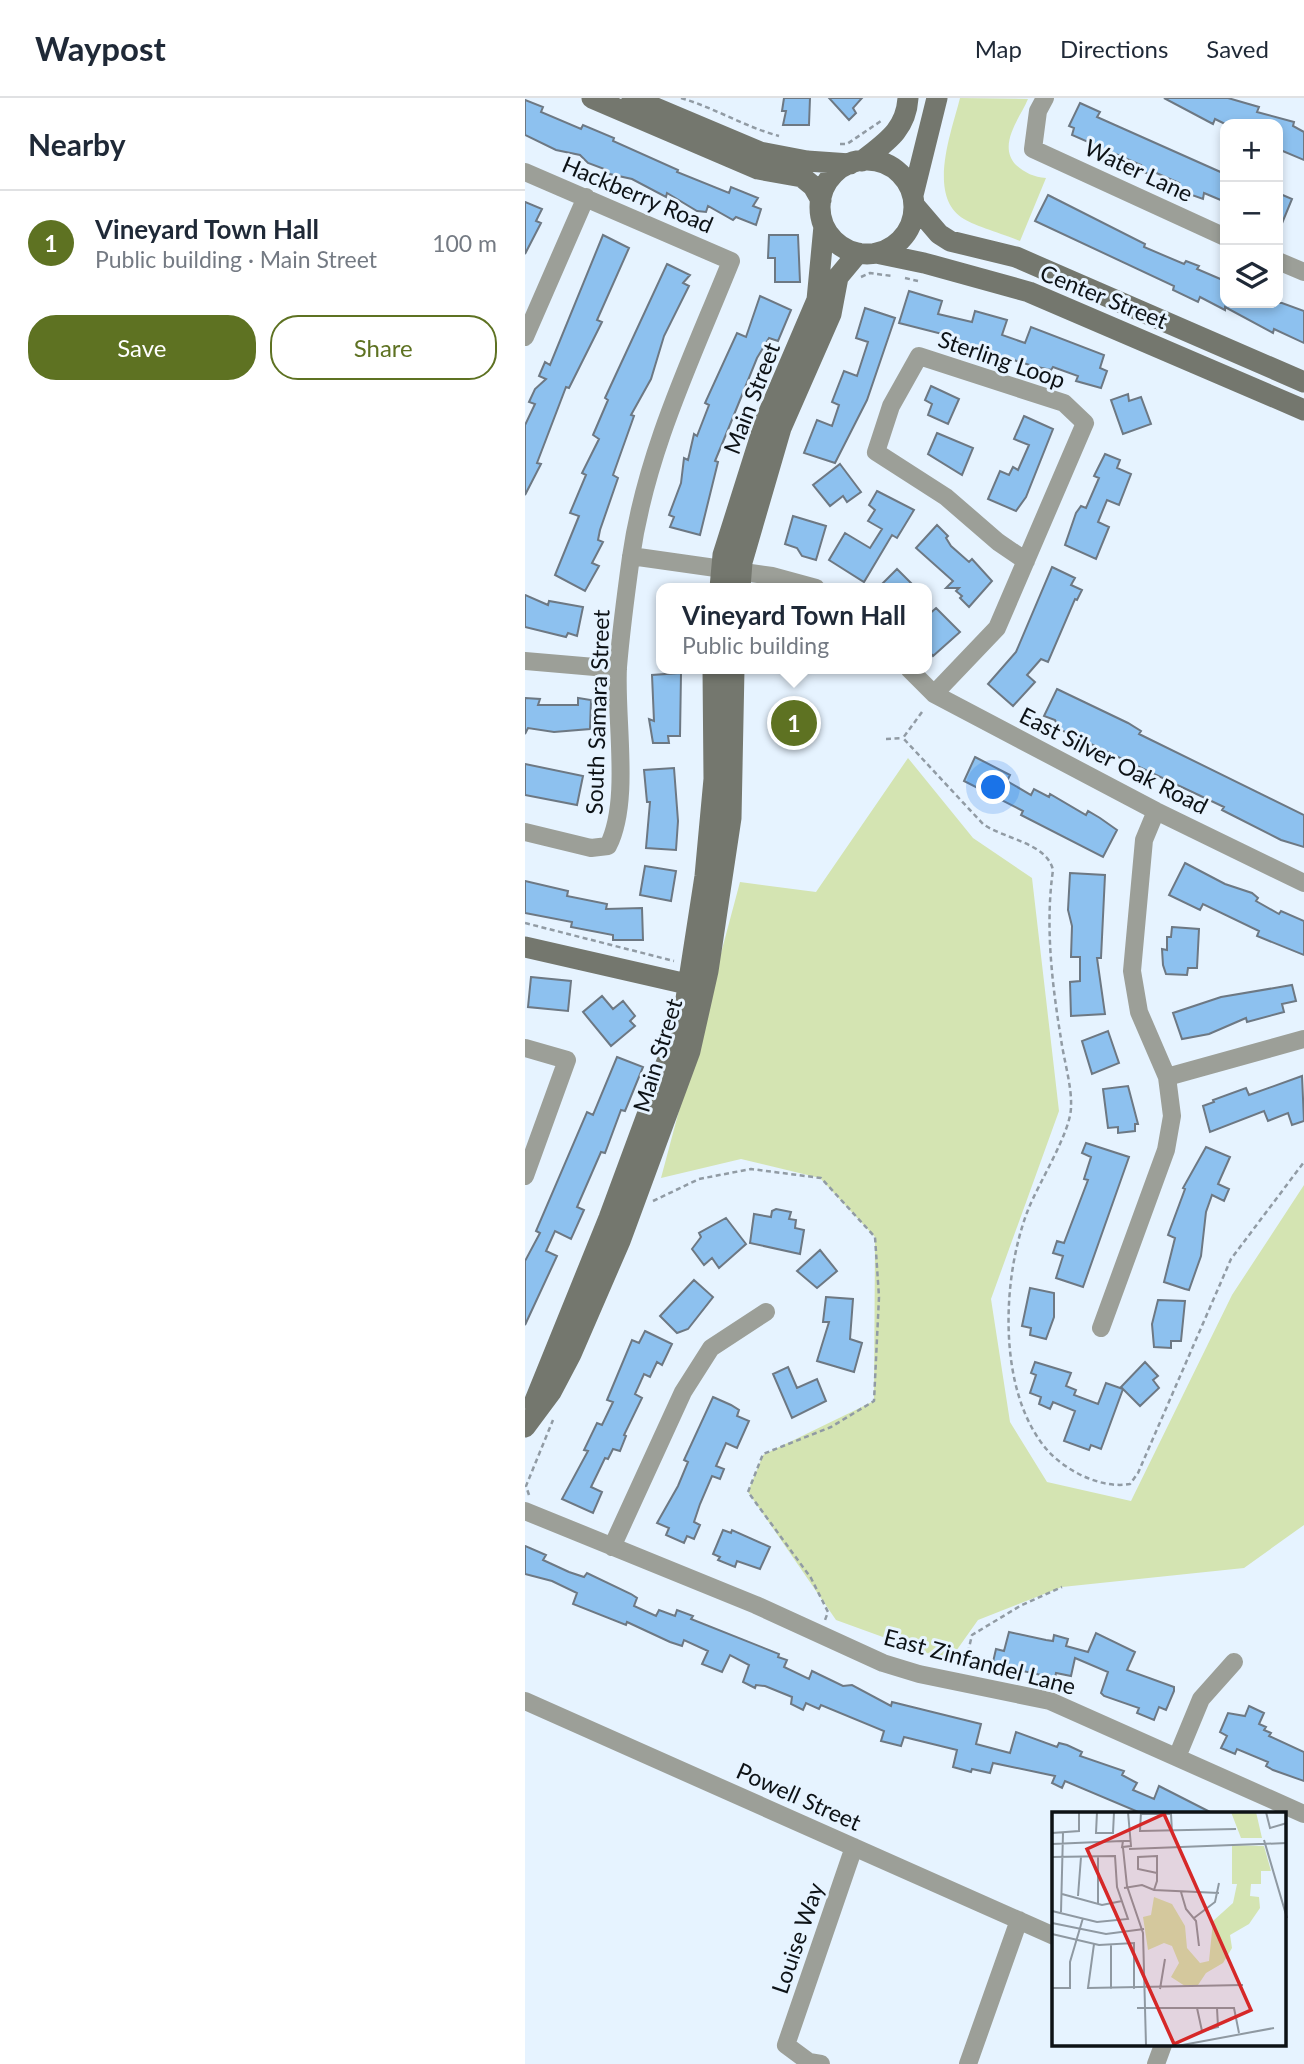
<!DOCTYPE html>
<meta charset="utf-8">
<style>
:root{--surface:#fff;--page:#f2f2f3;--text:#1f2937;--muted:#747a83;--line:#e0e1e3;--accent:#5e7222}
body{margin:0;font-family:Lato,sans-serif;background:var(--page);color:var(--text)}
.controls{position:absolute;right:21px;top:21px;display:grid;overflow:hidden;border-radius:14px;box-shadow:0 4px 10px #0003}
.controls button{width:63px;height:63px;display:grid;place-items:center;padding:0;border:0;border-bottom:2px solid var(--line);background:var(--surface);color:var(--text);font:35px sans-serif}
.you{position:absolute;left:469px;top:690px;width:24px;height:24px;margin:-18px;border:5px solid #fff;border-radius:50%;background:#1a73e8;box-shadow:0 0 0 10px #1a73e833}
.badge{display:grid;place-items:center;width:46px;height:46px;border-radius:50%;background:var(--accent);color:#fff;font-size:23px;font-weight:700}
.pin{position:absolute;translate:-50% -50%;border:4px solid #fff;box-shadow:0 2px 7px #0006}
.popup{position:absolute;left:131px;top:485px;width:276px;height:91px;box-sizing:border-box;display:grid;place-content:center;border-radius:14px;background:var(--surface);filter:drop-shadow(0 2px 5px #0005);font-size:23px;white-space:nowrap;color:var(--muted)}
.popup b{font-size:26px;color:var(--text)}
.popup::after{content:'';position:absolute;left:50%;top:100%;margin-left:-14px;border:14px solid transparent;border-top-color:var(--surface)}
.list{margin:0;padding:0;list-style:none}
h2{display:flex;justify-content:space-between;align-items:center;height:91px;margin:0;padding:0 28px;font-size:30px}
h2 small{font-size:23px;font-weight:400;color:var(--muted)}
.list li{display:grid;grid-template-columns:46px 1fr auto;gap:21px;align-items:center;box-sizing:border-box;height:105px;padding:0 28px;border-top:2px solid var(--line)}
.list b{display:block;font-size:26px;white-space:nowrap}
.list p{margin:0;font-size:23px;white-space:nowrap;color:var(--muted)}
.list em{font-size:23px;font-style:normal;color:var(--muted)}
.actions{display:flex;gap:14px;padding:21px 28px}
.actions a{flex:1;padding:16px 0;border:2px solid var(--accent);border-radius:28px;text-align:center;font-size:24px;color:var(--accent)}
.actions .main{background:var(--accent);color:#fff}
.icon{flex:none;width:38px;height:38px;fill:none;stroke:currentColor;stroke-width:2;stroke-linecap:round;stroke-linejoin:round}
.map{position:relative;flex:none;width:779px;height:1966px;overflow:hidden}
header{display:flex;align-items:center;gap:42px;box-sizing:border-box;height:98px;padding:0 35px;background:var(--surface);border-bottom:2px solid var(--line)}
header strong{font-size:33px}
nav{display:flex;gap:38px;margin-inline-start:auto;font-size:24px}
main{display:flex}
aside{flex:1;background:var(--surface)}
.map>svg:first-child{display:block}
.green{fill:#d4e4b2}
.building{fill:#8dc1ef;stroke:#6d7883;stroke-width:2}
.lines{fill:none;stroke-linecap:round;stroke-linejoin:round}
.path{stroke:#919ba4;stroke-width:2.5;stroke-dasharray:5 3.5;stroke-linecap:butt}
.street{stroke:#9c9f98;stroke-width:18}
.secondary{stroke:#74776e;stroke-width:21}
.labels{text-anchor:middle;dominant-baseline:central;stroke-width:6;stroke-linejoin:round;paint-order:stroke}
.street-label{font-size:23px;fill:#0d1216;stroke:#e6f3ff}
.inset-road{fill:none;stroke:#8f99a2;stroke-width:2}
.view{fill:#d62828;fill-opacity:0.15;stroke:#d62828;stroke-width:3.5}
.inset-edge{fill:none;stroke:#0d1216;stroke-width:3.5}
</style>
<header>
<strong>Waypost</strong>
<nav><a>Map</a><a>Directions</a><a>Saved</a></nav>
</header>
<main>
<aside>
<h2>Nearby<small></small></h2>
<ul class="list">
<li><span class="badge">1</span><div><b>Vineyard Town Hall</b><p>Public building · Main Street</p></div><em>100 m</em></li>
</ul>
<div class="actions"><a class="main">Save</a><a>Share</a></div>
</aside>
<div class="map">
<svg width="779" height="1966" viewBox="0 0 779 1966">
<rect width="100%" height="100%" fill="#e6f3ff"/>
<path class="green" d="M435 0 503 1C495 20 472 47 491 67 500 75 509 79 521 80L495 143C481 137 450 128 439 121 401 98 427 33 435 0Z
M383 660 448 740 507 780 534 1013 466 1201 485 1324 522 1384 606 1403 707 1197 779 1087V1427L719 1470 537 1489 453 1522 424 1563 311 1522 223 1394 238 1357 349 1303 350 1139 295 1080 216 1061 136 1080 215 784 291 794Z"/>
<path class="building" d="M259 0H285L284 27H258L261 13H257Z
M304 0H337L328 10 331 15 324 22Z
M639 0H703L734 9 732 14 769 24 768 28 779 34V62L753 51V26H700L690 21 688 26Z
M0 2 18 9 16 14 56 31 58 27 89 40 88 43 153 72 152 74 204 95 206 89 233 100 228 108 236 111 231 127 211 119 208 122 183 108 181 114 172 113 142 95 141 99 107 81 80 75 82 72 63 65 55 57 31 52 0 37Z
M555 5 575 14 572 19 700 76 698 103 679 95 678 101 650 91 654 85 627 73 625 76 614 73 616 67 547 37 549 30 544 28Z
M753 95 767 101 753 135Z
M523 97 620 146 619 149 659 166 661 163 674 168 672 171 700 183V205H757L779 213V245L749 231 748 235 700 209V212L675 199 673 204 648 192 649 188 510 123Z
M0 104 17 111 11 123 16 125 0 156Z
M78 137 104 150 72 222 77 224 44 290 41 289 12 365 16 366 0 397V327L10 306 4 304 10 291 21 281 14 278 20 264 25 267Z
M244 137H273L275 184H250V160H243Z
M142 166 165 177 158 185 164 188 139 238 126 281 106 317 109 318 88 377 93 380 75 432 73 442 78 444 67 465 74 468 60 493 30 477 54 418 45 415 61 377 57 375 74 341 68 337 83 302 80 300Z
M384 193 417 203 413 216 447 224 450 213 482 222 477 237 500 245 506 229 579 257 575 270 582 273 576 290 551 283 553 278 528 269 526 272 508 268 440 247 433 243V240L374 225Z
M235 198 266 212 253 243 244 240 232 260 204 329 190 363 193 364 175 437 145 429 149 419 144 417 156 385 159 360 163 362 169 336 172 338 184 307 180 305 212 235 221 239Z
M340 210 370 220 342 302 310 365 279 355 292 322 307 328 314 307 307 304 319 273 332 278 343 244 331 240Z
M406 288 434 301 423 326 403 317 407 306 400 302Z
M603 296 604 303 616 299 626 326 598 336 586 302Z
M499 318 528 331 501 399 491 413 463 401 475 373 484 377 488 369 493 372 504 347 489 341Z
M412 335 448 350 437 377 403 356Z
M580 356 595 362 592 370 606 376 594 407 582 402 573 424 584 429 571 461 540 447 551 415 556 408 561 410 574 380 569 378Z
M315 366 336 394 322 404 318 398 305 408 288 387Z
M352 393 389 412 372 440 367 437 339 484 304 462 320 435 345 450 357 431 343 423 350 412 344 407Z
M268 418 301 428 291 462 277 458 272 450 260 446Z
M412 427 423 438 421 440 426 448 444 464 447 461 467 483 444 509 435 500 437 498 431 493 434 490H421L428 483 391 450Z
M527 469 550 480 546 487 557 492 552 502 550 501 523 564 516 561 502 577 510 584 488 608 463 586 491 554Z
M372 471 391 490H353Z
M0 497 23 507 24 503 58 509 52 538 43 535 41 539 0 529Z
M411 510 435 534 408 558 402 551V518Z
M156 575 155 638H143L144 645H128L124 621 129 623 127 577Z
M532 591 603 625 616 633 614 636 779 717V749L756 742 697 712 699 709 534 631 530 622 519 618Z
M0 600 15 601 13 607H53V600L66 602 65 631 29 634 3 630 0 636Z
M450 659 485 677 482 683 506 697 509 691 524 699 525 696 561 717 563 713 575 720 592 732 578 759 496 717 498 713 439 683Z
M0 666 58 678 52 707 0 697Z
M149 670 153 723 151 752 121 750 125 704H122L119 672Z
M660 765 700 786 727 795 733 800 731 803 754 816 756 813 779 823V857L732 838 734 833 678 806 675 812 644 797Z
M120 768 151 773 146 803 115 797Z
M545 775 580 777 576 860H572L580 916 546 918 545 884 555 883V859H546L547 828 543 812Z
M0 783 43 793 42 798 82 806 81 811 117 810 118 842H88V837L46 829 47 824 0 815Z
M647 829 674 831 672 870H663L662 877 641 876 638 867 637 851 642 852V839H646Z
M6 879 46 883 43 913 3 909Z
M767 887 771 903 757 906 759 914 722 924 721 920 684 936 657 941 648 915 696 899Z
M77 898 88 911 98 903 110 918 105 923 110 928 86 948 58 914Z
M583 933 594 965 567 976 557 943Z
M92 959 118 969 100 1013 96 1012 80 1055 76 1054 52 1109 59 1112 46 1141 30 1133 21 1153 32 1158 0 1227V1163L15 1135 11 1133 62 1014 68 1017Z
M777 978 779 1023 767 1027 763 1015 743 1023 739 1013 685 1034 678 1008 689 1004 688 1002 721 990 724 997Z
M603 988 613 1026H610V1033L593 1035V1029L583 1030 578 991Z
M561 1045 604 1059 558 1189 531 1180 538 1158 528 1155 532 1143 539 1145 563 1082 559 1081 566 1059 557 1055Z
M681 1049 705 1059 693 1086 704 1091 699 1103 687 1097 681 1114 676 1158 664 1192 660 1191 639 1184 650 1140 643 1137 660 1091 658 1090Z
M251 1111 266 1114 264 1121 271 1122 270 1130 279 1132 275 1156 225 1145 229 1116 246 1119 247 1113Z
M201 1120 221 1146 194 1170 187 1160 179 1167 167 1151 176 1139 174 1135Z
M295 1152 312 1173 292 1190 272 1173Z
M169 1182 188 1199 163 1231 152 1235 135 1218Z
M505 1190 529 1195V1219L521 1241 505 1237 506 1230 497 1228Z
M301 1199 328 1201 325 1241 337 1245 329 1274 292 1263 304 1224H298Z
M633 1202 660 1203 656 1243H646V1250L629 1249 627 1226Z
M120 1233 147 1246 137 1267 132 1264 125 1279 119 1276 110 1296 117 1300 99 1337 101 1338 95 1353 88 1351 83 1361 80 1360 66 1389 77 1394 68 1415 37 1401 63 1353 59 1352 72 1325 77 1327 88 1304 82 1302 107 1242 114 1245Z
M510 1264 546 1275 541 1288 551 1292 549 1297 573 1306 581 1285 598 1291 596 1289 620 1264 633 1278 628 1282 634 1290 615 1308 598 1291 576 1351 566 1347 564 1352 539 1343 550 1313 528 1304 525 1311 514 1306 516 1299 505 1295 511 1277 506 1275Z
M263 1269 272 1290 292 1281 301 1303 267 1320 248 1276Z
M188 1299 206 1307 214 1312 212 1318 224 1323 212 1350 201 1345 191 1368 199 1371 195 1381 187 1378 175 1406 169 1424 175 1427 169 1441 162 1438 159 1445 141 1437 144 1430 132 1425 153 1388 163 1364 159 1362Z
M198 1432 206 1435 207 1432 245 1449 235 1471 212 1463 210 1469 193 1462 195 1459 188 1456Z
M0 1448 21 1457 18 1462 44 1474 59 1479 62 1475 106 1496 112 1500 109 1508 131 1518 134 1512 150 1518 152 1512 168 1518 166 1521 254 1556 253 1559 262 1562 259 1569 284 1581 287 1573 318 1588 327 1587 366 1608 367 1604 456 1626 451 1646 485 1655 491 1634 532 1649 534 1645 542 1647 557 1654 555 1658 599 1673 597 1677 612 1685 608 1692 629 1701 634 1688 689 1716H618L540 1683 537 1690 527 1685 530 1678 468 1665 465 1675 447 1671 446 1674 428 1669 432 1652 379 1639 376 1648 356 1643 359 1633 296 1607 294 1611 281 1605 278 1612 266 1606 267 1599 240 1588 231 1587 230 1590 218 1584 224 1567 205 1557 197 1574 177 1566 183 1553 159 1542 157 1548 145 1544 102 1524 101 1527 48 1506 52 1495 27 1483 0 1476Z
M484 1534 521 1542 528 1543 529 1537 543 1541 541 1548 563 1554 571 1535 610 1554 602 1572 649 1589V1593L641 1612 634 1609 629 1622 612 1615 614 1610 579 1598 576 1595 583 1574 550 1560 546 1578 531 1575 530 1580 475 1568 468 1564 471 1551 479 1553Z
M724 1608 739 1615 734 1626 741 1629 739 1632 746 1635 744 1638 779 1654V1683L748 1672 741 1668 743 1664 712 1651 710 1656 696 1650 702 1638 695 1634 703 1615 720 1618Z"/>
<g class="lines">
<path class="path" d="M156 0C190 10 220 29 254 38
M315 46H322L356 23
M336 179 345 175 367 178
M380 180 393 183
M397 614 378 640 458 726C479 741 522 745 528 772 520 827 527 886 536 941 539 963 547 988 546 1009 546 1034 513 1086 503 1112 476 1181 472 1297 524 1354 543 1374 577 1391 605 1386L613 1375 706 1161 779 1064
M361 641 378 640
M0 825 149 863
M128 1103 174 1081 226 1071 296 1080 350 1139 354 1199 349 1303 306 1329 238 1356 223 1394 286 1480 303 1514 300 1522
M4 1397 1 1388 28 1322
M439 1571 447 1537 495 1508 537 1489"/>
<path class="street" d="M520 0 513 13 508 51 700 139
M0 74 206 163C167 260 121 354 106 459 101 495 96 533 93 569 90 621 106 703 83 748L66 750 0 734
M753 163 779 174
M0 239 61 99
M106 458 247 478 291 490
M0 563 93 571
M384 571 409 596 631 713 779 785
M409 596 472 530 560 325 539 305 394 258 366 308 351 354 421 399 473 444 501 463
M0 950 42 962 0 1078
M642 979 779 941
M576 1230 641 1052 647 1018 642 979 614 914 607 873 619 742 631 713
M0 1413 231 1507 358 1565 394 1576 525 1603 779 1716
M87 1449 158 1294 186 1250 241 1214
M0 1603 529 1838
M652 1659 676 1601 709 1564
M296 1966 284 1964 261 1947 329 1749
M443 1966 494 1822
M631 1966 638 1947"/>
<path class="secondary" d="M67 0 233 71 277 79 288 88 296 102
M107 0 235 54 282 63 325 66
M295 109a47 47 0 1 1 94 0a47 47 0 1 1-94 0Z
M337 63C361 44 381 32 383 0
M388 97 412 0
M390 108 414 136 425 143 491 159 779 284
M351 155 399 165 504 194 779 312
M195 490 198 457 241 321 292 202 299 128
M215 490 217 464 256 330 306 216 313 179 333 155
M0 849 175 889
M9 1305 84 1120 158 920 180 778 189 681 188 571
M0 1329 26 1294 46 1256 95 1143 165 953 183 873 206 720 209 571"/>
</g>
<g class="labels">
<g class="street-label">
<text transform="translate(614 72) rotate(25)">Water Lane</text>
<text transform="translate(113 96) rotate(23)">Hackberry Road</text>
<text transform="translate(579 198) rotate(22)">Center Street</text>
<text transform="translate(477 261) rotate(19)">Sterling Loop</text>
<text transform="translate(226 300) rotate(-69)">Main Street</text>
<text transform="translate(72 614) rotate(-88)">South Samara Street</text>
<text transform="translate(589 662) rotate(27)">East Silver Oak Road</text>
<text transform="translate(132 957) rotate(-73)">Main Street</text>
<text transform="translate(455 1563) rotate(15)">East Zinfandel Lane</text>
<text transform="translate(274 1698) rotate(24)">Powell Street</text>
<text transform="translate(272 1840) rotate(-71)">Louise Way</text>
</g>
</g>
<g transform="translate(527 1714)">
<rect width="234" height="234" fill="#e6f3ff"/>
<path d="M179 0H204L210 26H189ZM180 33 212 34 219 59H209V72H199L198 84 207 85 208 96 197 112 178 123 180 136 171 151 154 161 146 173 133 174 119 165 127 151 120 134 112 131 96 138 91 105 99 103 102 85 120 92 133 114 135 136 148 151 157 149 161 109 181 91 185 72H180Z" fill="#d4e4b2"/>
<path class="inset-road" d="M45 0 44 21H61L62 0M76 0 79 34 70 35 71 29H78M89 0 88 19 184 17M137 0H160M214 0 218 16 235 11M89 2H119L120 20M0 21 27 19V0M212 28 235 106M0 32 70 29M71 36 75 74 91 121 94 233M77 37 235 31M46 44V92M0 45 63 44 65 75 76 107 45 110 0 99M72 76 90 73 102 78 167 81M102 78 105 69V44L86 45V57L105 61M129 80 134 97 144 109 147 134M10 82 50 93 70 89M26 84 29 45M9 100 11 21M142 106 163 90 167 71M0 111 54 122 92 117M0 122 47 133 82 131V177M42 132 36 176 191 173M59 133V177M0 176H18V150L31 106M108 177 113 147M85 196H182L187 221M145 196 150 219 166 215 165 196M125 234 222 216"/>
<path class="view" d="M112 2 199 198 122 232 35 37Z"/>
<rect width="234" height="234" class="inset-edge"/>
</g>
</svg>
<div class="controls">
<button>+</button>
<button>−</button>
<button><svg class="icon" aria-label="layers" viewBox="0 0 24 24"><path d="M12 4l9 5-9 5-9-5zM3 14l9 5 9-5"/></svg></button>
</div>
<div class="you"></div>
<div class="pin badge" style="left:269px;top:625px">1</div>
<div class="popup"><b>Vineyard Town Hall</b>Public building</div>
</div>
</main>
